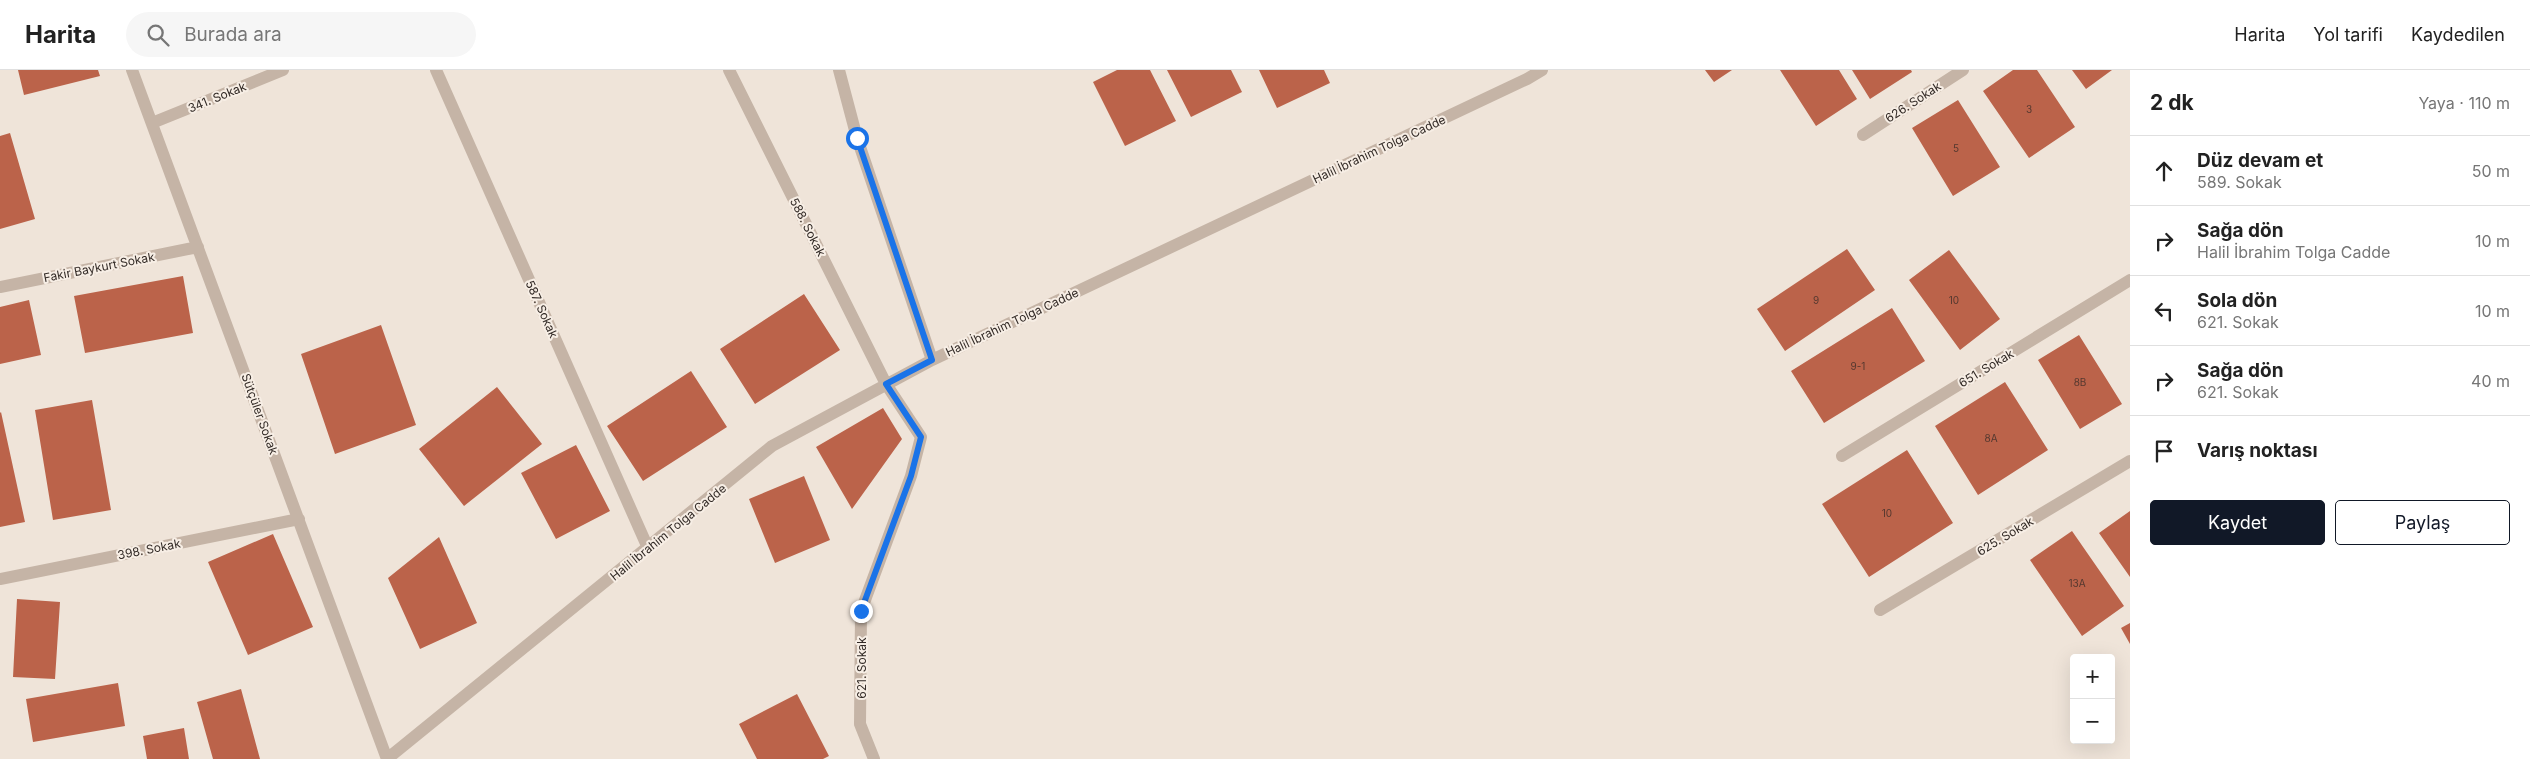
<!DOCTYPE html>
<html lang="tr">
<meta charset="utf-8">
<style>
:root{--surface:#fff;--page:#f6f6f6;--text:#222;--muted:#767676;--line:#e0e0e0;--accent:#111827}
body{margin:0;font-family:Inter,sans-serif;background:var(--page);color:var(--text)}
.controls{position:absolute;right:15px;bottom:15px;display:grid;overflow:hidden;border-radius:5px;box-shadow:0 5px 20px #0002}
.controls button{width:45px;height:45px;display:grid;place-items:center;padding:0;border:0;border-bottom:1px solid var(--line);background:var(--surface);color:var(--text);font:25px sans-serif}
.stop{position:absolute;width:15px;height:15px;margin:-11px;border:4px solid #1a73e8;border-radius:50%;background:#fff}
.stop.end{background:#1a73e8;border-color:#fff;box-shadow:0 1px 5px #0008}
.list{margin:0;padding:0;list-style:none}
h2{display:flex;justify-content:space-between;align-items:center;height:65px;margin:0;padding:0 20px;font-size:21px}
h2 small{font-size:16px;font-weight:400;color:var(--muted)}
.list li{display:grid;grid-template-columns:32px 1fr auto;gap:15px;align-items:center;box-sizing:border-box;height:70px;padding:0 20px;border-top:1px solid var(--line)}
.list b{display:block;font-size:19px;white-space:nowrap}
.list p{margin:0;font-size:16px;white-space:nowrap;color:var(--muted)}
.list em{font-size:16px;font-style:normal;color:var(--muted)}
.actions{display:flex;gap:10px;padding:15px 20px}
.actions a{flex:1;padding:11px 0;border:1px solid var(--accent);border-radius:5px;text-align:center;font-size:18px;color:var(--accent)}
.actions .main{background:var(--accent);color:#fff}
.icon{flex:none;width:28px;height:28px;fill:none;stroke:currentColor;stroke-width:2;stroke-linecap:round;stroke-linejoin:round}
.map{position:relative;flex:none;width:2130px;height:689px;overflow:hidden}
header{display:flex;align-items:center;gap:30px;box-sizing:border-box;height:70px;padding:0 25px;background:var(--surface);border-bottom:1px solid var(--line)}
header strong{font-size:24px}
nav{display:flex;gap:28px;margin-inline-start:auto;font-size:18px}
.search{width:350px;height:45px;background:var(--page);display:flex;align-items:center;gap:12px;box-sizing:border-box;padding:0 18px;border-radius:28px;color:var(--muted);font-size:19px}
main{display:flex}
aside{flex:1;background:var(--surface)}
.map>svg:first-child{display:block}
.building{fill:#bb634a}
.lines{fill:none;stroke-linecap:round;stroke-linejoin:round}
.minor{stroke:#c5b4a6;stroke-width:12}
.route{stroke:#1a73e8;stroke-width:6}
.labels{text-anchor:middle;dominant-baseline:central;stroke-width:4;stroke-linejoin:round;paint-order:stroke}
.number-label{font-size:10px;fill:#54382f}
.street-label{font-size:12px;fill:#322a26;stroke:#f7eee5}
</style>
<header>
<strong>Harita</strong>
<div class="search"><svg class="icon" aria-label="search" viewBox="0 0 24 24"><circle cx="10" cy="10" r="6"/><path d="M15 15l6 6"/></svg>Burada ara</div>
<nav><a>Harita</a><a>Yol tarifi</a><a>Kaydedilen</a></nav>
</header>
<main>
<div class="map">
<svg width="2130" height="689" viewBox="0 0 2130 689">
<rect width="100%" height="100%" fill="#efe4d9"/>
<path class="building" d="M18 0H98L100 6 24 25Z
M1117 0H1150L1176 51 1125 76 1093 12Z
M1167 0H1231L1242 22 1191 47Z
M1259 0H1324L1330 13 1277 38Z
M1705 0H1732L1714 12Z
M1780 0H1839L1857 29 1816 56Z
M1852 0H1911L1912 2 1870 29Z
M2013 0H2037L2075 57 2029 88 1983 21Z
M2072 0H2112L2086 19Z
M1958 30 2000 97 1953 126 1912 58Z
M10 63 35 149 0 159V66Z
M1847 179 1875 220 1785 281 1757 239Z
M1949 180 2000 249 1960 280 1909 210Z
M183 206 193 263 85 283 74 226Z
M804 224 840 280 755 334 720 279Z
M29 230 41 285 0 294V237Z
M1892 238 1925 291 1824 353 1791 301Z
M381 255 416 355 335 384 301 284Z
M2079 265 2122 334 2080 359 2038 290Z
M691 301 727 357 643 411 607 356Z
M2005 312 2048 380 1978 425 1935 356Z
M497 317 542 374 464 436 419 379Z
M92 330 111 440 53 450 35 340Z
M883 338 902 369 852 439 816 377Z
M1 342 25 452 0 457V343Z
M576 375 610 441 556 469 521 403Z
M1907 380 1953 453 1869 507 1822 434Z
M804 406 830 470 775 493 749 429Z
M2130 441V507L2099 463Z
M2072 461 2124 536 2082 566 2030 490Z
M273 464 313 557 248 585 208 492Z
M439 467 477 553 420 579 388 508Z
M17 529 60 532 55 609 13 607Z
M2130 553V574L2121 558Z
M118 613 125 656 33 672 26 629Z
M241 619 260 689H213L197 632Z
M797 624 829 686 823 689H757L739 654Z
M184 658 189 689H147L143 666Z"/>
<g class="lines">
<path class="minor" d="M132 0 387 689
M436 0 648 478
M729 0 886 314 921 367 911 406 861 541 860 654 874 689
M839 0 857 68 932 290
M152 53 283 0
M1863 65 1963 0
M0 217 198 177
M1842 386 2130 210
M0 509 299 449
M1880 540 2130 391
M387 689 772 376 932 290 1527 9 1542 0"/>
</g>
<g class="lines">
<path class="route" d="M857 68 932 290 886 314 921 367 911 406 861 541"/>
</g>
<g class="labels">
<g class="number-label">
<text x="2029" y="39">3</text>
<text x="1956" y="78">5</text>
<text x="1816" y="230">9</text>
<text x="1954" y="230">10</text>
<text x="1858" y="296">9-1</text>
<text x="2080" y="312">8B</text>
<text x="1991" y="368">8A</text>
<text x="1887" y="443">10</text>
<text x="2077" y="513">13A</text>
</g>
<g class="street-label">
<text transform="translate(217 27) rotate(-22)">341. Sokak</text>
<text transform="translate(1913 32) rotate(-33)">626. Sokak</text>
<text transform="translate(1379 79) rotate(-25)">Halil İbrahim Tolga Cadde</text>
<text transform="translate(808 157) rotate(63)">588. Sokak</text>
<text transform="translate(99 197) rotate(-11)">Fakir Baykurt Sokak</text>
<text transform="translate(542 239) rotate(66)">587. Sokak</text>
<text transform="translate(1012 252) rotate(-25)">Halil İbrahim Tolga Cadde</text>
<text transform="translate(1986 298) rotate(-31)">651. Sokak</text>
<text transform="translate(260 344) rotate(70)">Sütçüler Sokak</text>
<text transform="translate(668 462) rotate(-39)">Halil İbrahim Tolga Cadde</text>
<text transform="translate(2005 466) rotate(-31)">625. Sokak</text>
<text transform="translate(149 479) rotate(-11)">398. Sokak</text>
<text transform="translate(861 598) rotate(-90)">621. Sokak</text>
</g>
</g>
</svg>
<div class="controls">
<button>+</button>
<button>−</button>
</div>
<div class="stop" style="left:857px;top:68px"></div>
<div class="stop end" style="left:861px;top:541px"></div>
</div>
<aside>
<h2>2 dk<small>Yaya · 110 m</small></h2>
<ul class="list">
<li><svg class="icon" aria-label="ahead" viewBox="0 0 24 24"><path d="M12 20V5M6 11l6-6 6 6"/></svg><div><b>Düz devam et</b><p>589. Sokak</p></div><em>50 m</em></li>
<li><svg class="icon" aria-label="right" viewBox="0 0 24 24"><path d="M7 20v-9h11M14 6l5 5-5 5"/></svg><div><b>Sağa dön</b><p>Halil İbrahim Tolga Cadde</p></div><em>10 m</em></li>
<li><svg class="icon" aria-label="left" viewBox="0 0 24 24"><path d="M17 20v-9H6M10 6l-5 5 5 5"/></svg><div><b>Sola dön</b><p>621. Sokak</p></div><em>10 m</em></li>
<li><svg class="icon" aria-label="right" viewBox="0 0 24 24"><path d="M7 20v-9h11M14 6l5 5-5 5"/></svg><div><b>Sağa dön</b><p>621. Sokak</p></div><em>40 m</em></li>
<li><svg class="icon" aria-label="arrive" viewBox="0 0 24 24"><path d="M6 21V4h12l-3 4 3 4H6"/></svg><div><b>Varış noktası</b></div></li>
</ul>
<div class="actions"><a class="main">Kaydet</a><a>Paylaş</a></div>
</aside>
</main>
